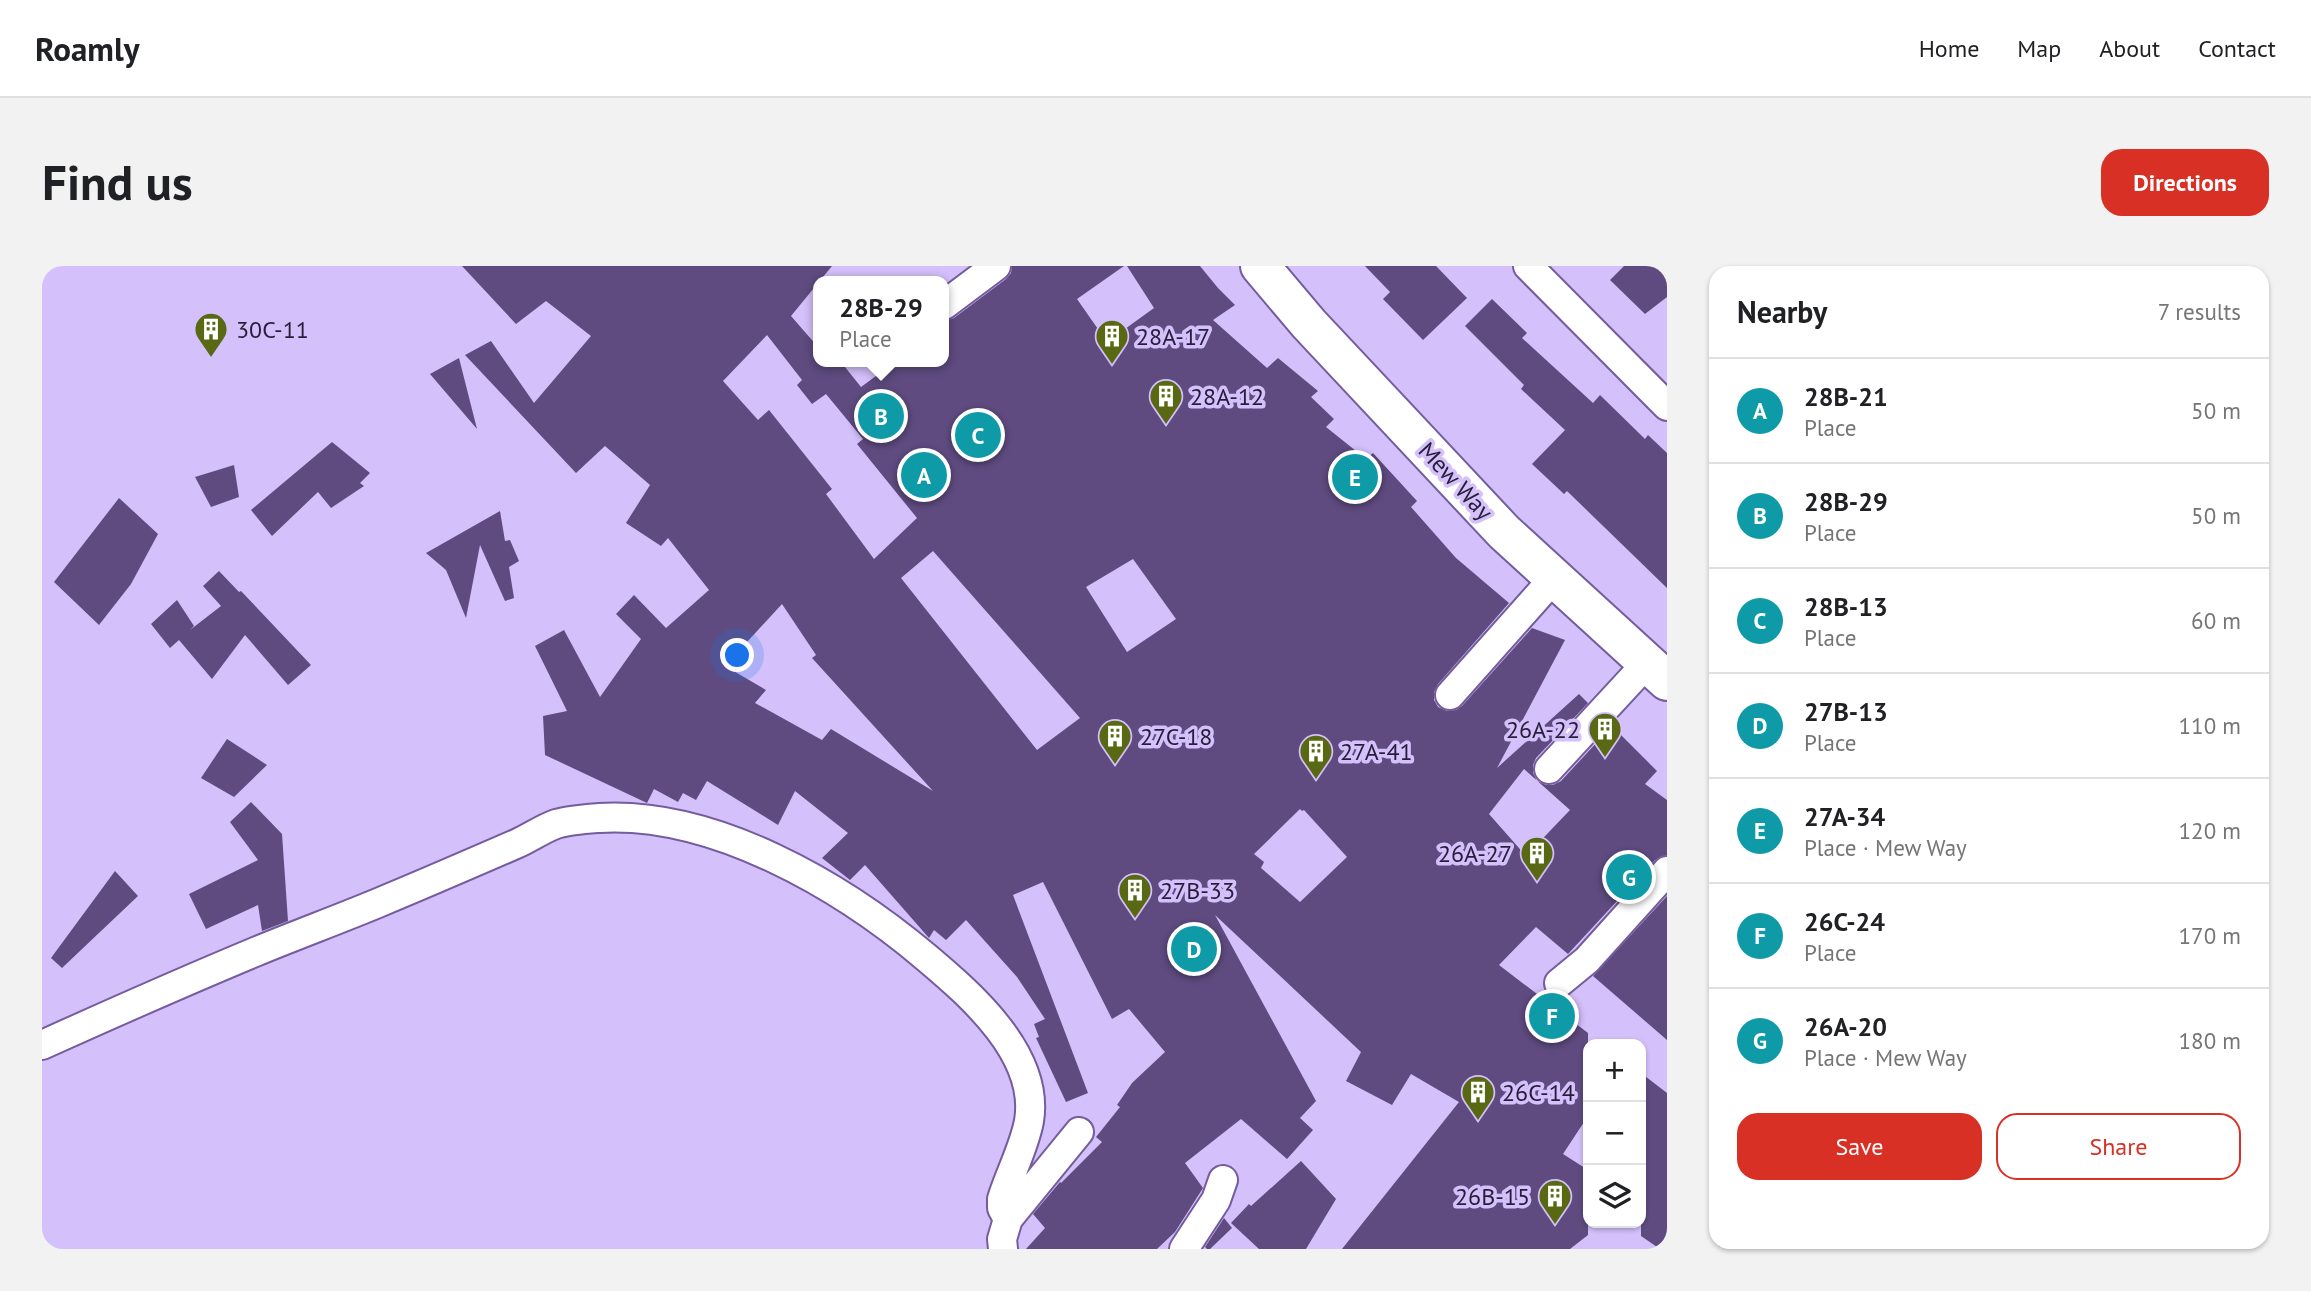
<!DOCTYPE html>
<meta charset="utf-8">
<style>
:root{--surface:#fff;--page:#f2f2f2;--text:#202124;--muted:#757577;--line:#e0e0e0;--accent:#d93025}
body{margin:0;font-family:"PT Sans",sans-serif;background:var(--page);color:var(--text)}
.controls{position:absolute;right:21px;bottom:21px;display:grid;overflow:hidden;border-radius:14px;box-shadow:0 2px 5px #0004}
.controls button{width:63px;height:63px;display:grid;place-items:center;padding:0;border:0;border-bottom:2px solid var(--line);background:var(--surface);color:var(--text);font:35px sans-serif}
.you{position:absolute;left:696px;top:390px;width:24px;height:24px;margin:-18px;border:5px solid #fff;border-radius:50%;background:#1a73e8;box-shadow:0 0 0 10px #1a73e833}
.badge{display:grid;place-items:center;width:46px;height:46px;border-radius:50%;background:var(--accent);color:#fff;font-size:23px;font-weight:700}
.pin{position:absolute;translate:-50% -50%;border:4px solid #fff;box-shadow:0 2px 7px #0006}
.popup{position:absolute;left:771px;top:10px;width:136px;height:91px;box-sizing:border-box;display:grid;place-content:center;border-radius:14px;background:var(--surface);filter:drop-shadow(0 2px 5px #0005);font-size:23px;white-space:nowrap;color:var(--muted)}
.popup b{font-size:26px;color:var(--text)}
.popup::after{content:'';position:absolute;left:50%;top:100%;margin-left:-14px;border:14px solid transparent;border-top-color:var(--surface)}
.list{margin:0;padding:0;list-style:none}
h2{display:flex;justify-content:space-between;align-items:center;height:91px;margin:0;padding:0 28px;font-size:30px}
h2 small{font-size:23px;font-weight:400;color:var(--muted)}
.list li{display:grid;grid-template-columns:46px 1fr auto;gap:21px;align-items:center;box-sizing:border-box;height:105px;padding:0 28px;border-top:2px solid var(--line)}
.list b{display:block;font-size:26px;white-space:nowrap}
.list p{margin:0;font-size:23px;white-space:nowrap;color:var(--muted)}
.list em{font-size:23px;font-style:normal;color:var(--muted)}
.actions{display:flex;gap:14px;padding:21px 28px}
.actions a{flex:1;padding:16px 0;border:2px solid var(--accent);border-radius:21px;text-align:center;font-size:24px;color:var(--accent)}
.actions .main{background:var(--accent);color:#fff}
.icon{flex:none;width:38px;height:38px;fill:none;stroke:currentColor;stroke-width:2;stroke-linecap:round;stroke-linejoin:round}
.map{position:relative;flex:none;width:1625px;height:983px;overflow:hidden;border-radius:21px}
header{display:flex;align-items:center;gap:42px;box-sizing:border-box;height:98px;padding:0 35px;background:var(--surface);border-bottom:2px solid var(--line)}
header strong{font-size:33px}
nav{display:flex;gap:38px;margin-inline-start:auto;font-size:24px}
.intro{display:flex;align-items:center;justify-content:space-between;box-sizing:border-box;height:168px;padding:0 42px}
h1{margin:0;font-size:49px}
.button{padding:18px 32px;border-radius:21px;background:var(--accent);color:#fff;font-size:24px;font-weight:700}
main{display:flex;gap:42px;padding:0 42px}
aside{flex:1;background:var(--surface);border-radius:21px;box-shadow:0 2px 5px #0004}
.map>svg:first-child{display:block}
.building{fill:#5f4b80;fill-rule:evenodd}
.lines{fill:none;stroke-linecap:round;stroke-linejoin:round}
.street-casing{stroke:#745c9e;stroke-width:32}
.primary-casing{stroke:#745c9e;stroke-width:42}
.street{stroke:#fff;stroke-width:28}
.primary{stroke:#fff;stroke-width:38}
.labels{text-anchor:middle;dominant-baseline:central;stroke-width:7;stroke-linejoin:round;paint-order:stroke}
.poi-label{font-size:24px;fill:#271d38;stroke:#d4c0fb;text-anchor:start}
.street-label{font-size:24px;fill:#271d38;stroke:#d4c0fb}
</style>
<header>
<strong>Roamly</strong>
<nav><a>Home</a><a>Map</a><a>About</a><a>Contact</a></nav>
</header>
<div class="intro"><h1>Find us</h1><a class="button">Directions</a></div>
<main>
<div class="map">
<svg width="1625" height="983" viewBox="0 0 1625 983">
<rect width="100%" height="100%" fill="#d4c0fb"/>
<path class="building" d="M420 0H790L749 50 776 81V96H799L819 121 853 96H902V55L912 52 964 13 969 7 970 0H1082L1035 33 1065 76 1112 42 1085 0H1158L1176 22 1193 39 1171 54 1225 102 1236 92 1276 125 1269 131 1292 153 1284 161 1324 193 1331 187 1375 235 1369 241 1414 292 1467 337 1396 418 1392 426V434L1396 441 1405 445 1414 444 1420 440 1490 362 1523 374 1455 502 1537 428 1546 437 1494 492 1491 499V507L1495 515 1504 519H1511L1519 515 1570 460 1615 505 1603 518 1625 534V589L1613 594 1526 688 1494 661 1457 699 1546 767V850L1521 888 1546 904V969L1528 983H1300L1417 836 1369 808 1350 839 1304 815 1319 786 1173 649 1274 835 1258 852 1271 864 1245 893 1199 853 1143 897 1161 922 1133 966 1115 983H984L1003 962 991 948 1018 916 1019 917 1060 876 1054 871 1078 841 1075 839 1090 817 1123 786 1087 743 1070 753 1001 616 971 629 1046 827 1024 836 994 772 997 771 992 758 1003 753 975 711 924 654 904 674 892 664 887 672 823 599 808 614 780 592 806 567 753 525 736 559 665 515 654 534 641 527 636 536 612 523 605 537 503 489 501 450 525 445 493 380 522 364 558 431 599 373 574 348 592 329 624 362 667 324 626 272 619 280 584 257 608 219 563 180 534 207 423 89 449 75 492 137 549 70 504 35 474 58ZM725 69 760 114 755 119 770 138 784 128 821 173 815 178 875 252 832 293 784 228 790 223 727 144 716 154 681 115ZM891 285 1038 452 995 484 859 312ZM1091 293 1134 353 1085 386 1044 321ZM740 338 774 389 770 392 891 525 789 463 780 474 713 437 724 424 683 400ZM1482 503 1528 544 1484 590 1447 548ZM1258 543 1260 545 1262 544 1305 591 1258 636 1219 602 1222 596 1212 588Z
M1323 0H1394L1425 32 1381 74 1341 33 1348 26Z
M1582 0H1625V31L1603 48 1568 14Z
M1450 33 1485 67 1480 72 1551 137 1558 129 1603 173 1606 169 1625 187V322L1525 225 1522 228 1490 198 1523 164 1479 123 1482 119 1423 60Z
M417 92 435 163 388 108Z
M290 176 328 207 318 217 322 220 289 242 276 226 230 270 209 244Z
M192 199 197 231 169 241 153 211Z
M77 232 116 268 89 318 57 359 12 316Z
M458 245 463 275 468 274 477 295 467 301 472 332 463 335 438 279 424 352 404 304 384 287Z
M177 305 197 326 199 325 269 399 246 419 203 369 170 413 137 374 128 382 109 358 135 334 152 360 148 364 179 340 161 320Z
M185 473 225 499 192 531 159 512Z
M209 536 240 568 246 655 220 665 216 639 164 663 147 628 216 594 188 556Z
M73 605 96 630 20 702 9 692Z
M1625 630V774L1551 710Z
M1599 807 1625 827V983H1618L1599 970Z
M1259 895 1294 933 1264 983H1217L1189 957 1207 938 1209 940Z
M1182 952 1190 962 1168 983H1165L1163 981Z"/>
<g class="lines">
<defs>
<path id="street" d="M1486 0 1625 140
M902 39 954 0
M1408 429 1512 312
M1507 503 1605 397
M1517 717 1545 694 1625 605
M0 779C71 747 141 716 213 686 254 669 295 654 336 637 382 618 428 598 474 578 488 572 500 563 514 558 527 554 543 553 557 552 672 545 800 620 885 692 930 730 998 789 987 855 982 882 968 907 960 933V942L966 953
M961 983 960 973 966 953 1037 866
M1142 983 1174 934 1181 914"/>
<path id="primary" d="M1218 0 1267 58 1462 266 1625 415"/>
</defs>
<use href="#street" class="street-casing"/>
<use href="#primary" class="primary-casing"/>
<use href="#street" class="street"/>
<use href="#primary" class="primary"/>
</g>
<defs>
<symbol id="building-pin" viewBox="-11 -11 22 30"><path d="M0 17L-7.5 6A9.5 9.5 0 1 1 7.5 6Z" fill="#596913" stroke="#d4c0fb"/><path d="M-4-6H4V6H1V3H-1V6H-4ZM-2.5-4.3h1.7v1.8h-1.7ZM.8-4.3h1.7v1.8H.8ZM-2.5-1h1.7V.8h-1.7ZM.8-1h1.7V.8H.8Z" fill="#fff"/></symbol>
</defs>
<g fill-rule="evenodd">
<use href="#building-pin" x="150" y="44" width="38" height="52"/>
<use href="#building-pin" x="1051" y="51" width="38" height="52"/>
<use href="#building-pin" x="1105" y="111" width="38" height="52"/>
<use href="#building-pin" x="1544" y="444" width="38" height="52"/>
<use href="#building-pin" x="1054" y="451" width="38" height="52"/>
<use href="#building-pin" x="1255" y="466" width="38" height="52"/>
<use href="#building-pin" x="1476" y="568" width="38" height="52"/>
<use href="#building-pin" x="1074" y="605" width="38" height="52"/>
<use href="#building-pin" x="1417" y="807" width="38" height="52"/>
<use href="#building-pin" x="1494" y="911" width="38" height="52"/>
</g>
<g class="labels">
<g class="poi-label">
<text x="194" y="63">30C-11</text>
<text x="1094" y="70">28A-17</text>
<text x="1148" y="130">28A-12</text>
<text x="1538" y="463" text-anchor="end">26A-22</text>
<text x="1098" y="470">27C-18</text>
<text x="1298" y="485">27A-41</text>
<text x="1470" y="587" text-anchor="end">26A-27</text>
<text x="1118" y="624">27B-33</text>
<text x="1460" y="826">26C-14</text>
<text x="1488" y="930" text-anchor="end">26B-15</text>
</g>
<g class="street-label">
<text transform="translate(1414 215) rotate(47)">Mew Way</text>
</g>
</g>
</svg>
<div class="controls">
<button>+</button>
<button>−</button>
<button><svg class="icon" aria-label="layers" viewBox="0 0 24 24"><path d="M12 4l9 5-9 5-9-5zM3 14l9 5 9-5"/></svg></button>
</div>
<div class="you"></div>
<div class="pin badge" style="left:882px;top:209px;background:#0f9aa8">A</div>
<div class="pin badge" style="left:839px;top:150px;background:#0f9aa8">B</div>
<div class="popup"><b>28B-29</b>Place</div>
<div class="pin badge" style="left:936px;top:169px;background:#0f9aa8">C</div>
<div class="pin badge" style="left:1152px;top:683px;background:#0f9aa8">D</div>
<div class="pin badge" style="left:1313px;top:211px;background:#0f9aa8">E</div>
<div class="pin badge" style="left:1510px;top:750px;background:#0f9aa8">F</div>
<div class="pin badge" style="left:1587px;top:611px;background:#0f9aa8">G</div>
</div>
<aside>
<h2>Nearby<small>7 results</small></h2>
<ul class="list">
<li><span class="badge" style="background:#0f9aa8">A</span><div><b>28B-21</b><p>Place</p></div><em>50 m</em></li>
<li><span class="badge" style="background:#0f9aa8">B</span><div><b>28B-29</b><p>Place</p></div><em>50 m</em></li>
<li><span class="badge" style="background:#0f9aa8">C</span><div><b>28B-13</b><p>Place</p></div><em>60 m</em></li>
<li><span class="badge" style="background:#0f9aa8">D</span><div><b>27B-13</b><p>Place</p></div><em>110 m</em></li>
<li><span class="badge" style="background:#0f9aa8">E</span><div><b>27A-34</b><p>Place · Mew Way</p></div><em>120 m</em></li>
<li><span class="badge" style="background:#0f9aa8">F</span><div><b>26C-24</b><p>Place</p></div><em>170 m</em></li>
<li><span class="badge" style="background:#0f9aa8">G</span><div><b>26A-20</b><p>Place · Mew Way</p></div><em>180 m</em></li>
</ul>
<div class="actions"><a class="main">Save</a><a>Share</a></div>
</aside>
</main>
